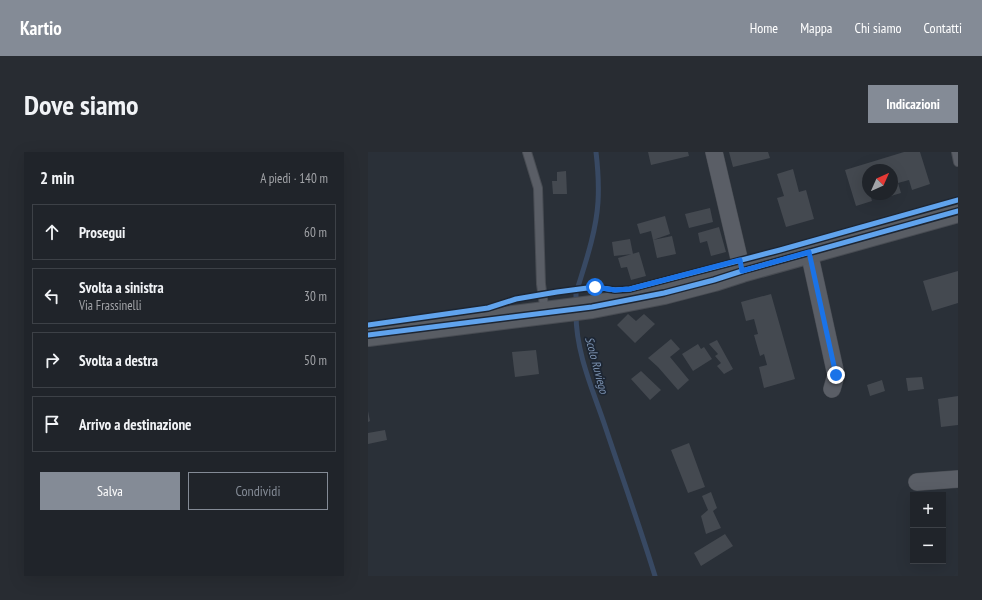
<!DOCTYPE html>
<html lang="it">
<meta charset="utf-8">
<style>
:root{--surface:#20242a;--page:#282c32;--text:#f1f3f6;--muted:#a2a4a8;--line:#3d4147;--accent:#848b96}
body{margin:0;font-family:"PT Sans Narrow",sans-serif;background:var(--page);color:var(--text)}
.controls{position:absolute;right:12px;bottom:12px;display:grid;overflow:hidden;border-radius:0px;box-shadow:0 4px 16px #0002}
.controls button{width:36px;height:36px;display:grid;place-items:center;padding:0;border:0;border-bottom:1px solid var(--line);background:var(--surface);color:var(--text);font:20px sans-serif}
.compass{position:absolute;left:494px;top:12px;width:36px;height:36px;border-radius:50%;background:var(--surface);box-shadow:0 4px 16px #0002;rotate:45deg}
.stop{position:absolute;width:12px;height:12px;margin:-9px;border:3px solid #1a73e8;border-radius:50%;background:#fff}
.stop.end{background:#1a73e8;border-color:#fff;box-shadow:0 1px 4px #0008}
.list{margin:0;padding:0;list-style:none}
h2{display:flex;justify-content:space-between;align-items:center;height:52px;margin:0;padding:0 16px;font-size:17px}
h2 small{font-size:13px;font-weight:400;color:var(--muted)}
.list li{display:grid;grid-template-columns:26px 1fr auto;gap:12px;align-items:center;box-sizing:border-box;height:56px;margin:0 8px 8px;padding:0 8px;border:1px solid var(--line);border-radius:0px}
.list b{display:block;font-size:15px;white-space:nowrap}
.list p{margin:0;font-size:13px;white-space:nowrap;color:var(--muted)}
.list em{font-size:13px;font-style:normal;color:var(--muted)}
.actions{display:flex;gap:8px;padding:12px 16px}
.actions a{flex:1;padding:9px 0;border:1px solid var(--accent);border-radius:0px;text-align:center;font-size:14px;color:var(--accent)}
.actions .main{background:var(--accent);color:#fff}
.icon{flex:none;width:22px;height:22px;fill:none;stroke:currentColor;stroke-width:2;stroke-linecap:round;stroke-linejoin:round}
.map{position:relative;flex:none;width:590px;height:424px;overflow:hidden;border-radius:0px}
header{display:flex;align-items:center;gap:24px;box-sizing:border-box;height:56px;padding:0 20px;background:var(--accent);color:#fff}
header strong{font-size:19px}
nav{display:flex;gap:22px;margin-inline-start:auto;font-size:14px}
.intro{display:flex;align-items:center;justify-content:space-between;box-sizing:border-box;height:96px;padding:0 24px}
h1{margin:0;font-size:28px}
.button{padding:10px 18px;border-radius:0px;background:var(--accent);color:#fff;font-size:14px;font-weight:700}
main{display:flex;gap:24px;padding:0 24px}
aside{flex:1;background:var(--surface);border-radius:0px;box-shadow:0 4px 16px #0002}
.map>svg:first-child{display:block}
.lines{fill:none;stroke-linecap:round;stroke-linejoin:round}
.stream{stroke:#384963;stroke-width:5}
.building{fill:#444950}
.lane-casing{stroke:#484c53;stroke-width:10}
.street-casing{stroke:#484c53;stroke-width:18}
.secondary-casing{stroke:#484c53;stroke-width:24}
.lane{stroke:#5a5e66;stroke-width:8}
.street{stroke:#5a5e66;stroke-width:17}
.secondary{stroke:#595d64;stroke-width:22}
.cycleway-casing{stroke:#1d2633;stroke-width:8}
.cycleway{stroke:#60a3ed;stroke-width:5}
.route{stroke:#1a73e8;stroke-width:5}
.labels{text-anchor:middle;dominant-baseline:central;stroke-width:3.5;stroke-linejoin:round;paint-order:stroke}
.water-label{font-size:12px;font-style:italic;fill:#7c92b1;stroke:#1d2633}
</style>
<header>
<strong>Kartio</strong>
<nav><a>Home</a><a>Mappa</a><a>Chi siamo</a><a>Contatti</a></nav>
</header>
<div class="intro"><h1>Dove siamo</h1><a class="button">Indicazioni</a></div>
<main>
<aside>
<h2>2 min<small>A piedi · 140 m</small></h2>
<ul class="list">
<li><svg class="icon" aria-label="ahead" viewBox="0 0 24 24"><path d="M12 20V5M6 11l6-6 6 6"/></svg><div><b>Prosegui</b></div><em>60 m</em></li>
<li><svg class="icon" aria-label="left" viewBox="0 0 24 24"><path d="M17 20v-9H6M10 6l-5 5 5 5"/></svg><div><b>Svolta a sinistra</b><p>Via Frassinelli</p></div><em>30 m</em></li>
<li><svg class="icon" aria-label="right" viewBox="0 0 24 24"><path d="M7 20v-9h11M14 6l5 5-5 5"/></svg><div><b>Svolta a destra</b></div><em>50 m</em></li>
<li><svg class="icon" aria-label="arrive" viewBox="0 0 24 24"><path d="M6 21V4h12l-3 4 3 4H6"/></svg><div><b>Arrivo a destinazione</b></div></li>
</ul>
<div class="actions"><a class="main">Salva</a><a>Condividi</a></div>
</aside>
<div class="map">
<svg width="590" height="424" viewBox="0 0 590 424">
<rect width="100%" height="100%" fill="#2a3038"/>
<g class="lines">
<path class="stream" d="M208 152V141C217 112 228 81 230 50 231 33 230 17 228 0
M208 162C208 200 224 236 236 271 253 322 271 372 287 424"/>
</g>
<path class="building" d="M280 0H320L321 4 283 13Z
M361 0H400L402 6 365 15Z
M536 0H552L562 32 544 38 541 28 530 31 533 41 516 46 515 42H524V18H500V42H502L504 49 488 54 477 18Z
M425 17 431 40 438 38 446 67 418 75 409 46 416 44 409 22Z
M198 19 199 42H185L184 29H189V20Z
M342 56 345 70 321 76 317 62Z
M297 64 302 82 285 88 283 79 272 82 269 72Z
M351 75 358 100 343 104 339 89 332 91 330 81Z
M304 84 308 102 289 106 285 88Z
M262 87 265 102 246 104 244 90Z
M271 100 278 124 263 128 259 115 253 116 250 106Z
M590 119V151L564 159 555 129Z
M403 142 427 227 396 236 391 215 399 213 396 202 392 204 386 183 390 182 386 167 378 169 373 150Z
M260 162 268 169 276 162 287 172 267 191 249 173Z
M303 187 312 197 302 205 321 228 310 238 290 215 280 206Z
M349 188 365 217 356 222 349 214 353 211 347 204 350 202 341 192Z
M330 192 333 197 336 195 344 207 325 219 314 202Z
M168 198 171 222 147 225 144 200Z
M273 219 293 238 282 248 263 227Z
M554 225 556 237 540 239 538 226Z
M514 228 517 239 502 244 499 233Z
M590 244V273L573 275 570 247Z
M0 259 2 269 0 270Z
M17 278 19 288 0 292V281Z
M321 291 337 335 320 341 303 298Z
M343 340 349 356 345 359 353 376 338 382 333 364 340 358 334 344Z
M357 382 365 394 333 414 326 401Z"/>
<g class="lines">
<defs>
<path id="lane" d="M159 0 170 36 173 132 177 161
M588 0 590 10"/>
<path id="street" d="M346 0 374 119
M441 100 468 223 464 237
M549 330 590 327"/>
<path id="secondary" d="M0 183 224 155 296 141 346 128 374 119 590 59"/>
</defs>
<use href="#lane" class="lane-casing"/>
<use href="#street" class="street-casing"/>
<use href="#secondary" class="secondary-casing"/>
<use href="#lane" class="lane"/>
<use href="#street" class="street"/>
<use href="#secondary" class="secondary"/>
<defs>
<path id="cycleway" d="M0 173 120 156 148 147 189 140 227 135 247 138 262 137 412 98 590 48
M0 183 224 155 296 141 346 128 374 119 590 59"/>
</defs>
<use href="#cycleway" class="cycleway-casing"/>
<use href="#cycleway" class="cycleway"/>
</g>
<g class="lines">
<path class="route" d="M227 135 247 138 262 137 372 108 374 119 441 100 468 223"/>
</g>
<g class="labels">
<g class="water-label">
<text transform="translate(229 213) rotate(75)">Scolo Ruviego</text>
</g>
</g>
</svg>
<div class="controls">
<button>+</button>
<button>−</button>
</div>
<svg class="compass" viewBox="-18 -18 36 36"><path d="M0-13l5 13h-10z" fill="#e53935"/><path d="M0 13l5-13h-10z" fill="#a2a4a8"/></svg>
<div class="stop" style="left:227px;top:135px"></div>
<div class="stop end" style="left:468px;top:223px"></div>
</div>
</main>
